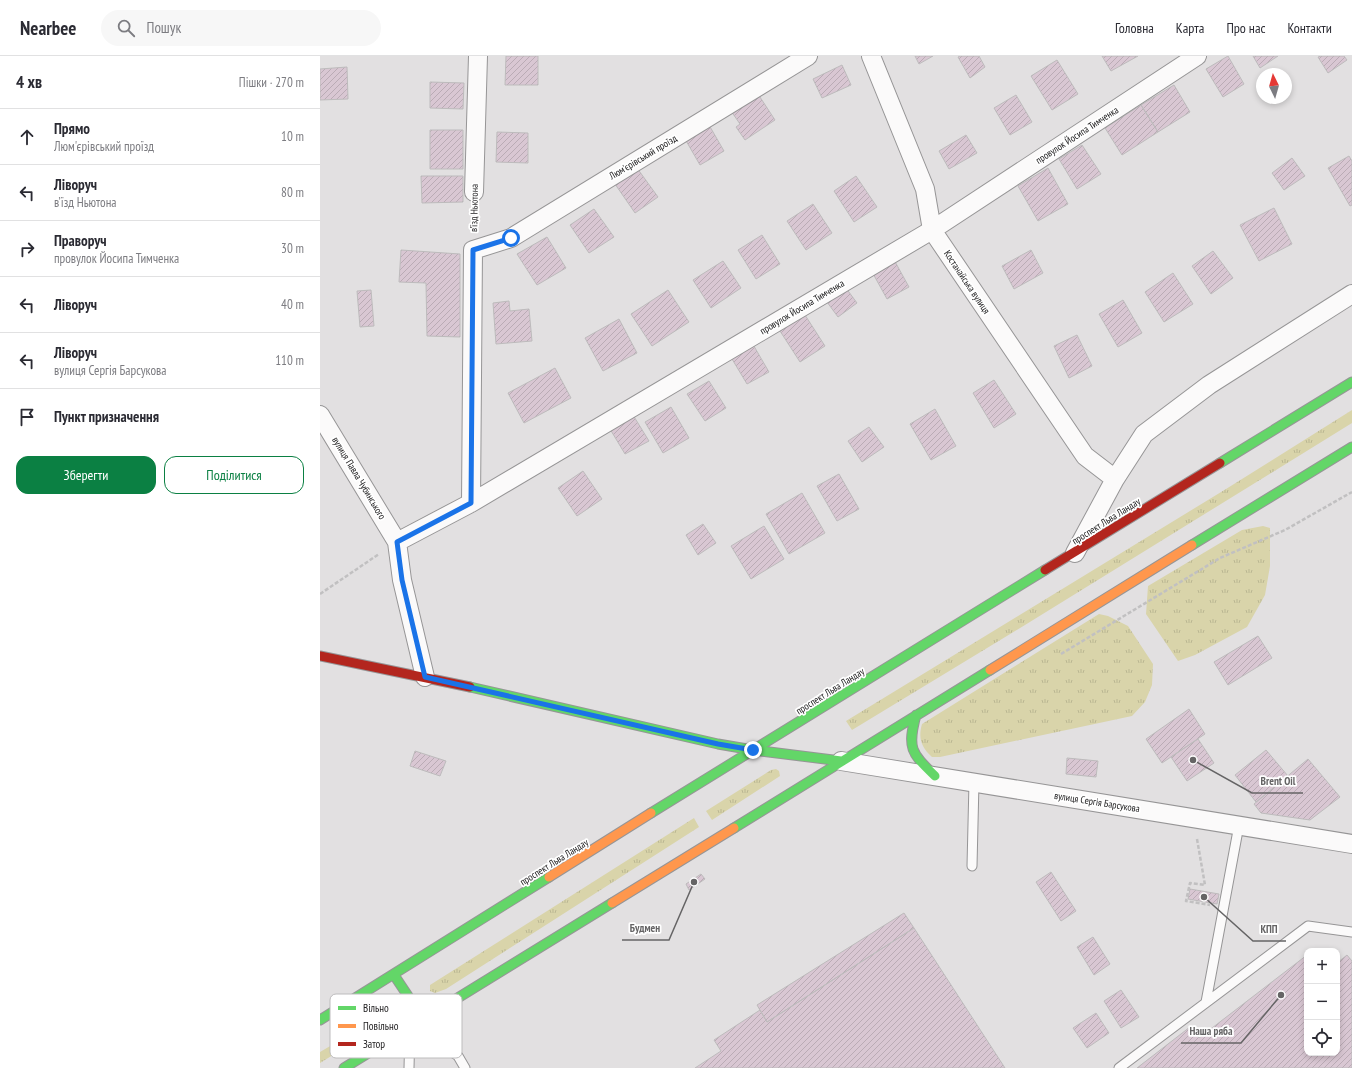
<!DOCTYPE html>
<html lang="uk">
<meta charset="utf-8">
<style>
:root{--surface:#fff;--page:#f7f7f7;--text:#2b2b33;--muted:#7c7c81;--line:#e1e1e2;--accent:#0b8043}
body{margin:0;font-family:"PT Sans Narrow",sans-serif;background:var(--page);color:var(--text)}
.controls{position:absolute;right:12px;bottom:12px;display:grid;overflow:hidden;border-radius:8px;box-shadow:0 2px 6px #0003}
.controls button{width:36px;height:36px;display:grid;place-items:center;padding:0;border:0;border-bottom:1px solid var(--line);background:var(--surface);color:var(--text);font:20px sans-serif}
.compass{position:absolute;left:936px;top:12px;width:36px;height:36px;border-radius:50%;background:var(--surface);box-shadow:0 2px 6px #0003;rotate:355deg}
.stop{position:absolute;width:12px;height:12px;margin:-9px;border:3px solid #1a73e8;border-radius:50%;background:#fff}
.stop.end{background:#1a73e8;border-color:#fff;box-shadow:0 1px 4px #0008}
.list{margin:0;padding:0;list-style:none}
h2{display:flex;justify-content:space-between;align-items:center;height:52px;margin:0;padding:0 16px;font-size:17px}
h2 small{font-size:13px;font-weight:400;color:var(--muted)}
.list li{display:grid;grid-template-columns:26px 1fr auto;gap:12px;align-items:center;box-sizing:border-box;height:56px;padding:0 16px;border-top:1px solid var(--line)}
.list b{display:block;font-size:15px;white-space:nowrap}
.list p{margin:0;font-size:13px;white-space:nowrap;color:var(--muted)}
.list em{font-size:13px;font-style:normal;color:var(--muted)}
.actions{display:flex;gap:8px;padding:12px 16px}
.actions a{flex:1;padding:9px 0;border:1px solid var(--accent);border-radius:12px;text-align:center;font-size:14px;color:var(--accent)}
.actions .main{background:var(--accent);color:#fff}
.icon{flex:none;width:22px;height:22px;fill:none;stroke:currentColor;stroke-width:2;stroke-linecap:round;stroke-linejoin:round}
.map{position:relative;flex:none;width:1032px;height:1012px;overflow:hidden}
header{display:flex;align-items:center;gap:24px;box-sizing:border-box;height:56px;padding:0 20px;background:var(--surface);border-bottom:1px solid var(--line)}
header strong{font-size:19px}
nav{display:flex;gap:22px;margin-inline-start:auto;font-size:14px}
.search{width:280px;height:36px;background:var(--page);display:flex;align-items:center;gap:10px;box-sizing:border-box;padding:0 14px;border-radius:22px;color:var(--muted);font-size:15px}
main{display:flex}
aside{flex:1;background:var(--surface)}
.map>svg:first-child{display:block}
.grass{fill:url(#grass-tufts)}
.building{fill:url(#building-hatch);stroke:#bdbbbc}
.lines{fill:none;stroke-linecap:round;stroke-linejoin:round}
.lane-casing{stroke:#969596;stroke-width:11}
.street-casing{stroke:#969596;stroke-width:20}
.fast-casing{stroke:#969596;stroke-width:11}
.slow-casing{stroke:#969596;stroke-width:11}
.jam-casing{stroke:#969596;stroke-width:11}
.path{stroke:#c1c0c1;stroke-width:2.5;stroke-dasharray:4 2;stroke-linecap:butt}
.lane{stroke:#fbfafa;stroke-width:9}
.street{stroke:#fbfafa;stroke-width:18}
.fast{stroke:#63d668;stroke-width:9}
.slow{stroke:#ff974d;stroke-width:9}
.jam{stroke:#b3261e;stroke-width:9}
.route{stroke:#1a73e8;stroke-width:5}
.labels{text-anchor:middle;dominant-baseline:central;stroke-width:3.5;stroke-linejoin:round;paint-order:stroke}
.street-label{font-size:10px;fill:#222122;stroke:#fff}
.key{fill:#fff;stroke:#bdbcbd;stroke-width:1}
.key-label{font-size:11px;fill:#222122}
.leader{fill:none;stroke:#656465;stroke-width:1.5}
.callout-dot{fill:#656465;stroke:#fff;stroke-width:1.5}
.callout-label{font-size:11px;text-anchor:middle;font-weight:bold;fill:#656465;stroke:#fff;stroke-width:3.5;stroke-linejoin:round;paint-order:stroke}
</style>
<header>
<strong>Nearbee</strong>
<div class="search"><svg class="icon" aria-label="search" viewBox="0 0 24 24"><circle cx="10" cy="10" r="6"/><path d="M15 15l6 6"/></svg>Пошук</div>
<nav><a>Головна</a><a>Карта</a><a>Про нас</a><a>Контакти</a></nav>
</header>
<main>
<aside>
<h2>4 хв<small>Пішки · 270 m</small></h2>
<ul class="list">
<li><svg class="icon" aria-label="ahead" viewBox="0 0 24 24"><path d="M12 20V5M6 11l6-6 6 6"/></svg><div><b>Прямо</b><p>Люм'єрівський проїзд</p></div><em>10 m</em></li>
<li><svg class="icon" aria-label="left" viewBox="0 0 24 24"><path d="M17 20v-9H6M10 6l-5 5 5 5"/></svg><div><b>Ліворуч</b><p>в’їзд Ньютона</p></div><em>80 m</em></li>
<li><svg class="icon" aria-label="right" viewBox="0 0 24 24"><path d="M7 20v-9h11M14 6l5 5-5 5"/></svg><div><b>Праворуч</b><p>провулок Йосипа Тимченка</p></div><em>30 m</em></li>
<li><svg class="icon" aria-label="left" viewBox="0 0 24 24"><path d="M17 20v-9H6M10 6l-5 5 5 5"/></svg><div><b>Ліворуч</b></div><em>40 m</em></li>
<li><svg class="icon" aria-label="left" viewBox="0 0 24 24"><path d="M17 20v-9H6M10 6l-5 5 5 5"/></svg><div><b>Ліворуч</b><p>вулиця Сергія Барсукова</p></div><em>110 m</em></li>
<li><svg class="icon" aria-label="arrive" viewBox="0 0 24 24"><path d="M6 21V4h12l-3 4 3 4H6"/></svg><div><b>Пункт призначення</b></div></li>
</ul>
<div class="actions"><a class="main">Зберегти</a><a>Поділитися</a></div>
</aside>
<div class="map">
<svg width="1032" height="1012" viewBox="0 0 1032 1012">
<defs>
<pattern id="grass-tufts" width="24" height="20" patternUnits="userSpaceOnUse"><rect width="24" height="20" fill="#d9d4aa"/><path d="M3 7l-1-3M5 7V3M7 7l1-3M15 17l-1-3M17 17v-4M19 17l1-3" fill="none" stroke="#bab692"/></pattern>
<pattern id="building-hatch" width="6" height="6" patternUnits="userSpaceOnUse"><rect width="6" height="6" fill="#d9c7d3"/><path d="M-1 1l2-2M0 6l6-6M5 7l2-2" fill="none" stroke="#baabb5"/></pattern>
</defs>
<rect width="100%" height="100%" fill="#e2e0e1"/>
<path class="grass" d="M1032 354V367L705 569 532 674 526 665 906 433Z
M943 470 950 472V510L945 539 927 571 875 599 858 605 826 558 828 530 922 474Z
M779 558 788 560 808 570 833 608 832 629 825 646 812 660 620 701H612C601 691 598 682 602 668Z
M456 713 459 715 460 720 392 764 386 755 451 714Z
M374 762 379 771 126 933 115 937 110 935V929Z
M51 966 55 973 0 1007V996Z"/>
<path class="building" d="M186 0H218V29H185Z
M595 0H613L599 8Z
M640 0H659L665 11 650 22 638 1Z
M782 0H818L791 15Z
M908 0 924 28 903 41 886 13Z
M933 0H958L940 12Z
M1001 0H1024L1027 4 1008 17 998 1Z
M737 4 758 38 732 54 711 20Z
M522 9 531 29 502 42 493 23Z
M27 11 28 43 0 44V13Z
M110 26 144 27 143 53 110 52Z
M854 29 870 56 838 76 821 49Z
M438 38 455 64 425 84 416 71 420 68 411 55Z
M696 39 712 66 690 79 674 52Z
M821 49 838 76 802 99 785 72Z
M389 69 404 95 380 109 365 83Z
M110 74H143V113H110Z
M177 76 208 77V107L176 106Z
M646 79 657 97 629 113 619 95Z
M762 89 781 118 757 133 739 103Z
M1029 100 1032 105V149L1030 150 1008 112Z
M972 102 985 120 964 134 952 117Z
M317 112 338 141 315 157 295 128Z
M728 112 748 148 718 165 698 130Z
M101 120H143V146L102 147Z
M536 120 557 151 534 166 514 135Z
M493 148 512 177 486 194 467 165Z
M954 152 972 188 939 205 920 169Z
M274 153 294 181 269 197 250 169Z
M442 179 460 208 436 223 418 194Z
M227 181 246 212 217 229 197 198Z
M81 194 140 198V281L107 280 106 227 79 226Z
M711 194 723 217 694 233 682 210Z
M893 195 913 222 891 238 872 210Z
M573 202 589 231 567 243 551 214Z
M403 205 421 232 391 252 373 224Z
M853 217 873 248 844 266 825 236Z
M523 228 537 247 518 261 504 242Z
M51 234 54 270 40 271 37 235Z
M348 234 369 266 332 290 311 258Z
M803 244 822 277 798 291 779 258Z
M189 245 190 255 209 253 212 285 176 288 173 247Z
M485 259 505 290 480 306 460 275Z
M299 263 317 297 283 315 265 282Z
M757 279 772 310 749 322 734 290Z
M431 285 449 316 427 328 409 298Z
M235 312 251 342 204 367 188 337Z
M674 324 696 358 674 372 653 337Z
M389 325 406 352 385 365 367 338Z
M351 351 369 382 343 397 325 366Z
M615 353 636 390 611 404 590 368Z
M313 359 329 385 305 398 290 373Z
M549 371 564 391 542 406 528 385Z
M263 415 282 443 257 460 238 432Z
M519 418 539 453 517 465 497 430Z
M482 437 505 477 469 498 446 458Z
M383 468 396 487 378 499 366 479Z
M444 470 464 503 431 523 411 490Z
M938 580 952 602 908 629 894 606Z
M869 653 885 678 842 707 826 683Z
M878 683 894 707 867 725 851 701Z
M946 694 968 720 936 746 915 719Z
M95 695 126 705 120 720 90 710Z
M747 702 778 705 776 721 746 718Z
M988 703 1020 741 990 764 941 757 934 748Z
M731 816 756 855 741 865 716 826Z
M381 818 385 823 369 834 366 828Z
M870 833 899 838 897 848 868 843Z
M584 857 594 872 447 966 437 949Z
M594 872 685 1012H375L401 995 394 984 440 954 447 966Z
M773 881 790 908 774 919 757 891Z
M987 899V997H1017V907L1027 899 1032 905V1012H817L870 971 879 982Z
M801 934 819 961 801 972 784 945Z
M776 957 789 977 767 992 753 972Z"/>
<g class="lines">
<defs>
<path id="lane" d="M652 810 654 726
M886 946 919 769
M93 970 138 1000 145 1012
M89 1012 90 973
M799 1012 988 870 1032 876"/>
<path id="street" d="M551 0 605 133 612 174 765 400 795 423
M154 136 158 0
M0 359 77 486 82 524 105 621
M151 447 153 194 191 182 488 0
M77 486 151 447 612 174 877 0
M755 497 795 423 824 378 889 329 1032 238
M521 705 1032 788"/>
<path id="fast" d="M900 407 1032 326
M872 489 1032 391
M150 631 398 688 433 694
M596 659C587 692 591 697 615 720
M433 694 521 705
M331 757 725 514
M414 772 670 614
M74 919 104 964
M0 964 229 821
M24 1012 292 847"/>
<path id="slow" d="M670 614 872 489
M229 821 331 757
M292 847 414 772"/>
<path id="jam" d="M725 514 900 407
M0 600 150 631"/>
</defs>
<use href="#lane" class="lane-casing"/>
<use href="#street" class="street-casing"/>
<use href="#fast" class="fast-casing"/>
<use href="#slow" class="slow-casing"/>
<use href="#jam" class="jam-casing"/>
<path class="path" d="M153 173 154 154
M0 538 59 498
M741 598 900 502 965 474 1032 436
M877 783 885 829 870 827 866 845 890 849"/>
<use href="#lane" class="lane"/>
<use href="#street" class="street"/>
<use href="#fast" class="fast"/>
<use href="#slow" class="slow"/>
<use href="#jam" class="jam"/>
</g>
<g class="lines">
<path class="route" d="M191 182 153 194 151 447 77 486 82 524 105 621 398 688 433 694"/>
</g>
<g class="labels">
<g class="street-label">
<text transform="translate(757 79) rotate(-33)">провулок Йосипа Тимченка</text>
<text transform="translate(323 101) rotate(-31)">Люм'єрівський проїзд</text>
<text transform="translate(154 152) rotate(-89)">в’їзд Ньютона</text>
<text transform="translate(647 226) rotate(56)">Костанайська вулиця</text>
<text transform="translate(482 251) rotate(-31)">провулок Йосипа Тимченка</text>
<text transform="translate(39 422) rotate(59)">вулиця Павла Чубинського</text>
<text transform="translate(786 465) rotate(-32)">проспект Льва Ландау</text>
<text transform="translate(510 635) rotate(-32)">проспект Льва Ландау</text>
<text transform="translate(777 746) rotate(9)">вулиця Сергія Барсукова</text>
<text transform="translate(234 806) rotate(-32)">проспект Льва Ландау</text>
</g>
</g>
<rect x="10" y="938" width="132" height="64" rx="6" class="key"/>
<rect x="18" y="950" width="18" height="4" fill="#63d668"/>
<rect x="18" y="968" width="18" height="4" fill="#ff974d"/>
<rect x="18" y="986" width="18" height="4" fill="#b3261e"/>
<g class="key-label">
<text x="43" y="956">Вільно</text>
<text x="43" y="974">Повільно</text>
<text x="43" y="992">Затор</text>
</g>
<path class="leader" d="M873 704L932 737H983M374 826L349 884H302M884 841L933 885H966M961 939L921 987H861"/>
<g class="callout-dot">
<circle cx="873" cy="704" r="4"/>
<circle cx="374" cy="826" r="4"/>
<circle cx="884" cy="841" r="4"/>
<circle cx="961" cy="939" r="4"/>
</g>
<g class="callout-label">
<text x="958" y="729">Brent Oil</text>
<text x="325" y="876">Будмен</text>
<text x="949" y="877">КПП</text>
<text x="891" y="979">Наша ряба</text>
</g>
</svg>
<div class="controls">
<button>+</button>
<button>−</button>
<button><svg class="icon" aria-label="locate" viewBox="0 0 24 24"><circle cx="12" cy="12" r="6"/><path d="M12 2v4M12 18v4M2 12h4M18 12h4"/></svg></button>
</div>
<svg class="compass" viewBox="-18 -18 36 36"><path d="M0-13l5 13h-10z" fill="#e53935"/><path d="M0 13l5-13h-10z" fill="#7c7c81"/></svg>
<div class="stop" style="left:191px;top:182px"></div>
<div class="stop end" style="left:433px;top:694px"></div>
</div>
</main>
